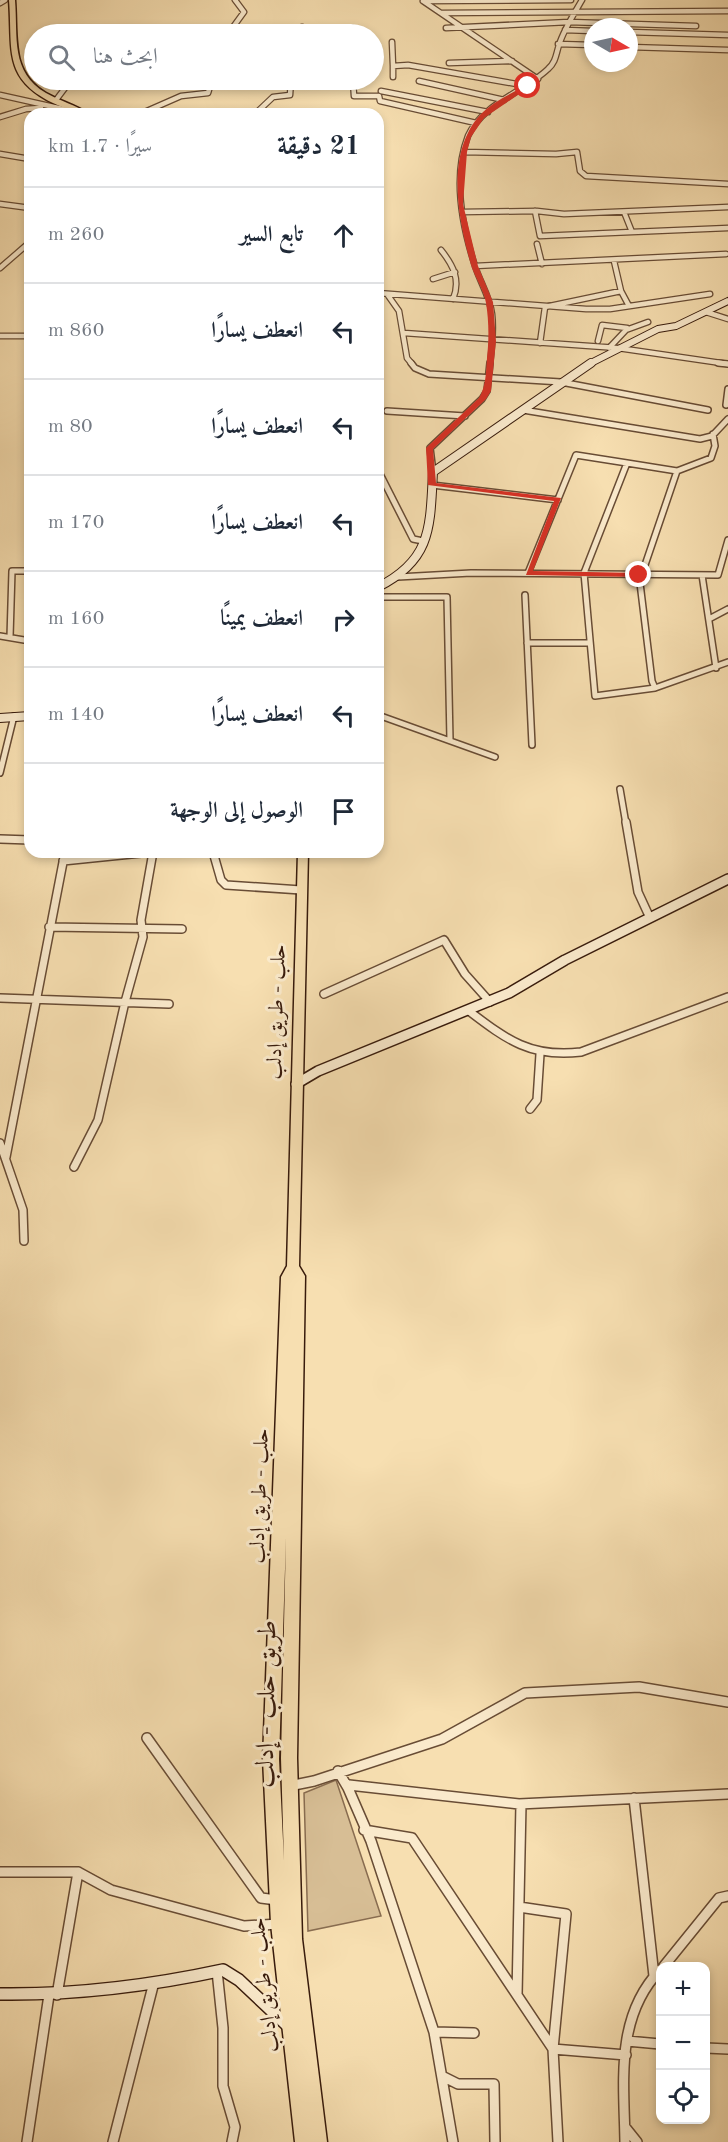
<!DOCTYPE html>
<html lang="ar">
<meta charset="utf-8">
<style>
:root{--surface:#fff;--page:#f2f2f3;--text:#1f2937;--muted:#747a83;--line:#e0e1e3}
body{margin:0;font-family:"Old Standard TT",Amiri,serif;background:var(--page);color:var(--text);direction:rtl}
.controls{position:absolute;right:18px;bottom:18px;display:grid;overflow:hidden;border-radius:12px;box-shadow:0 3px 9px #0003}
.controls button{width:54px;height:54px;display:grid;place-items:center;padding:0;border:0;border-bottom:2px solid var(--line);background:var(--surface);color:var(--text);font:30px sans-serif}
.compass{position:absolute;left:584px;top:18px;width:54px;height:54px;border-radius:50%;background:var(--surface);box-shadow:0 3px 9px #0003;rotate:99deg}
.stop{position:absolute;width:18px;height:18px;margin:-14px;border:4px solid #d93025;border-radius:50%;background:#fff}
.stop.end{background:#d93025;border-color:#fff;box-shadow:0 2px 6px #0008}
.list{margin:0;padding:0;list-style:none}
h2{display:flex;justify-content:space-between;align-items:center;height:78px;margin:0;padding:0 24px;font-size:26px}
h2 small{font-size:20px;font-weight:400;color:var(--muted)}
.list li{display:grid;grid-template-columns:39px 1fr auto;gap:18px;align-items:center;box-sizing:border-box;height:96px;padding:0 24px;border-top:2px solid var(--line)}
.list b{display:block;font-size:22px;white-space:nowrap}
.list em{font-size:20px;font-style:normal;color:var(--muted)}
.icon{flex:none;width:33px;height:33px;fill:none;stroke:currentColor;stroke-width:2;stroke-linecap:round;stroke-linejoin:round}
.map{position:relative;flex:none;width:728px;height:2142px;overflow:hidden;direction:ltr}
.search{position:absolute;background:var(--surface);box-shadow:0 3px 9px #0003;left:24px;top:24px;width:360px;height:66px;display:flex;align-items:center;gap:15px;box-sizing:border-box;padding:0 21px;border-radius:33px;color:var(--muted);font-size:22px}
.panel{position:absolute;background:var(--surface);box-shadow:0 3px 9px #0003;left:24px;top:108px;width:360px;height:750px;border-radius:18px;direction:rtl}
.map>svg:first-child{display:block}
.green{fill:#d7be95;stroke:#886c50;stroke-width:1.5}
.lines{fill:none;stroke-linecap:round;stroke-linejoin:round}
.street-far3-casing{stroke:#684c35;stroke-width:7}
.street-far2-casing{stroke:#684c35;stroke-width:8}
.street-far1-casing{stroke:#684c35;stroke-width:10}
.street-casing{stroke:#684c35;stroke-width:12}
.secondary-far3-casing{stroke:#381b0c;stroke-width:8}
.secondary-far2-casing{stroke:#381b0c;stroke-width:10}
.secondary-far1-casing{stroke:#381b0c;stroke-width:12}
.secondary-casing{stroke:#381b0c;stroke-width:14}
.highway-casing{stroke:#381b0c;stroke-width:3}
.street-far3{stroke:#faeacc;stroke-width:4.5}
.street-far2{stroke:#faeacc;stroke-width:5}
.street-far1{stroke:#faeacc;stroke-width:7}
.street{stroke:#faeacc;stroke-width:9}
.secondary-far3{stroke:#faeacc;stroke-width:6}
.secondary-far2{stroke:#faeacc;stroke-width:8}
.secondary-far1{stroke:#faeacc;stroke-width:9}
.secondary{stroke:#faeacc;stroke-width:11}
.highway{fill:#f7dfb1;fill-rule:evenodd}
.route{fill:#d93025}
.labels{text-anchor:middle;dominant-baseline:central;stroke-width:6;stroke-linejoin:round;paint-order:stroke}
.street-label{font-size:21px;fill:#381b0c;stroke:#faeacc}
.near-street-label{font-size:26px;fill:#381b0c;stroke:#faeacc}
</style>
<div class="map">
<svg width="728" height="2142" viewBox="0 0 728 2142">
<rect width="100%" height="100%" fill="#f7dfb1"/>
<filter id="stains"><feTurbulence type="fractalNoise" baseFrequency=".00333" numOctaves="4"/><feColorMatrix values="0 0 0 0 .2 0 0 0 0 .09 0 0 0 0 .02 0 0 0 .5 -.17"/></filter>
<radialGradient id="worn" r=".72"><stop offset=".6" stop-color="#630" stop-opacity="0"/><stop offset="1" stop-color="#630" stop-opacity=".3"/></radialGradient>
<path class="green" d="M336 1780 381 1916 308 1931 304 1793Z"/>
<g class="lines">
<defs>
<path id="street-far3" d="M423 1 571 0
M423 1 538 79
M0 3 5 0
M441 13 728 11
M352 28V34
M446 28 569 22 696 26
M565 30 593 31
M629 32 728 35
M131 34 139 31 233 28
M228 34 244 12 235 0
M301 34 302 27
M392 42 393 66 408 65 528 86
M558 44 593 45
M629 47 728 50
M449 63 512 61
M393 66V77
M353 80 354 96H379L380 101 476 123
M419 81 504 100
M381 91 488 112
M0 95 63 109 69 107
M56 100 71 80
M140 114 181 96 208 93 212 80
M255 114 273 97 290 95 291 80
M0 117 26 109 41 108
M464 152 556 154 577 152 580 171 586 176 728 184
M0 154 30 159
M0 204 30 208
M535 211 540 236 632 232
M462 212 537 211 564 214 728 207
M624 212 632 232 728 228
M537 244 542 264
M441 250C453 265 461 280 453 299
M614 261 621 291
M475 266 726 254
M0 268 30 242
M433 279 455 272
M378 293 586 309H610L710 294
M387 294 399 311 407 358 412 364
M706 312 728 319
M404 333 618 348 728 364
M0 336H30
M598 341 602 325 627 328
M540 343 545 307 621 291 629 306
M609 348 626 330 648 322
M490 364C492 348 494 330 492 314 490 297 480 282 475 266 462 226 452 177 468 136 482 104 524 92 548 69 556 62 556 54 559 45 564 29 574 14 582 0"/>
<path id="street-far2" d="M411 363 415 368 429 374 561 382 708 410
M718 363 728 364
M726 405 728 389
M523 410 700 439 712 436 728 419
M387 411 465 416
M627 463 677 471
M378 470 413 539 423 541
M433 472 430 448 482 399 487 391 490 363
M432 485 558 500
M528 573 576 455 627 463 584 573 595 696 655 688 728 662
M702 575 716 668
M398 577 471 573 718 575 728 540
M378 595 383 597H447L450 740
M525 595 532 745
M709 619 728 609
M0 636 30 641
M10 637 12 571H30
M527 643H590
M655 688 652 681 639 575 645 565 677 471 711 458 715 446 713 434
M378 715 495 757
M0 773 14 716
M620 789 626 824"/>
<path id="street-far1" d="M626 822 638 892 650 918
M0 839 30 840
M213 852 221 880 226 885 301 890
M63 861 151 852
M49 927 182 929
M324 994 444 940 465 974 490 1002
M0 998 169 1004
M469 1011C507 1040 531 1058 581 1052L728 997
M530 1109 537 1100 540 1054
M0 1143 23 1210 24 1241
M6 1157 65 852
M74 1167 98 1120 125 1002 143 937 141 920 153 852"/>
<path id="street" d="M147 1738 261 1898 277 1900
M338 1771 348 1788 371 1841 434 2032 453 2142
M349 1785 519 1804 728 1794
M289 1786 314 1781 442 1739 525 1693 639 1687 728 1702
M634 1798 654 1976
M364 1830 412 1838 553 2049 558 2142
M0 1872H78L111 1890 244 1926 279 1924
M519 1907 566 1914 553 2049 626 2055
M664 1966 719 1898 728 1896
M217 1971 223 2028V2086L235 2127 232 2142
M57 1995 78 1872
M517 1995 521 1804
M434 2032 474 2033
M627 2041 660 2044
M706 2048 728 2049
M442 2076 458 2084H494L495 2142
M625 2127 637 2142
M27 2142 49 1995
M113 2142 153 1986
M625 2142C624 2081 615 2017 660 1970"/>
<path id="secondary-far3" d="M589 364 658 329 676 326 728 301"/>
<path id="secondary-far2" d="M378 587C432 560 430 527 433 472L591 363
M0 718 30 716"/>
<path id="secondary-far1" d="M296 1084 318 1071 509 993 565 960 728 879"/>
<path id="secondary" d="M0 1994C76 1995 149 1986 223 1970L239 1980 290 2028"/>
<path id="highway" d="M9 0H15C18 37 10 72 46 93 60 101 76 105 89 114 76 114 65 108 53 103 2 78 13 49 9 0Z
M298 852H308L299 1266 305 1276 297 1758 302 1939 327 2142H295L271 1924 263 1759 281 1277 287 1266ZM286 1537 281 1758 284 1861 279 1759Z"/>
</defs>
<use href="#street-far3" class="street-far3-casing"/>
<use href="#street-far2" class="street-far2-casing"/>
<use href="#street-far1" class="street-far1-casing"/>
<use href="#street" class="street-casing"/>
<use href="#secondary-far3" class="secondary-far3-casing"/>
<use href="#secondary-far2" class="secondary-far2-casing"/>
<use href="#secondary-far1" class="secondary-far1-casing"/>
<use href="#secondary" class="secondary-casing"/>
<use href="#highway" class="highway-casing"/>
<use href="#street-far3" class="street-far3"/>
<use href="#street-far2" class="street-far2"/>
<use href="#street-far1" class="street-far1"/>
<use href="#street" class="street"/>
<use href="#secondary-far3" class="secondary-far3"/>
<use href="#secondary-far2" class="secondary-far2"/>
<use href="#secondary-far1" class="secondary-far1"/>
<use href="#secondary" class="secondary"/>
<use href="#highway" class="highway"/>
</g>
<path class="route" d="M526 85 531 86 484 118 471 137 467 152 463 204 478 266 493 302 496 341 491 391 486 399 433 449 436 483 561 498 533 571 641 573 643 575 639 577 526 575 554 501 428 485 426 448 479 398C486 386 486 372 487 358 489 340 489 321 486 303 484 290 475 278 471 265 458 219 445 154 480 115 492 102 511 94 526 85Z"/>
<g class="labels">
<g class="street-label">
<text transform="translate(277 1012) rotate(-88)">حلب - طريق إدلب</text>
<text transform="translate(260 1496) rotate(-88)">حلب - طريق إدلب</text>
<text transform="translate(265 1985) rotate(-96)">حلب - طريق إدلب</text>
</g>
<g class="near-street-label">
<text transform="translate(267 1704) rotate(-89)">طريق حلب - إدلب</text>
</g>
</g>
<rect width="100%" height="100%" filter="url(#stains)"/>
<rect width="100%" height="100%" fill="url(#worn)"/>
</svg>
<div class="controls">
<button>+</button>
<button>−</button>
<button><svg class="icon" aria-label="locate" viewBox="0 0 24 24"><circle cx="12" cy="12" r="6"/><path d="M12 2v4M12 18v4M2 12h4M18 12h4"/></svg></button>
</div>
<svg class="compass" viewBox="-18 -18 36 36"><path d="M0-13l5 13h-10z" fill="#e53935"/><path d="M0 13l5-13h-10z" fill="#747a83"/></svg>
<div class="stop" style="left:528px;top:86px"></div>
<div class="stop end" style="left:639px;top:575px"></div>
<div class="search"><svg class="icon" aria-label="search" viewBox="0 0 24 24"><circle cx="10" cy="10" r="6"/><path d="M15 15l6 6"/></svg>ابحث هنا</div>
<section class="panel">
<h2>21 دقيقة<small>سيرًا · 1.7 km</small></h2>
<ul class="list">
<li><svg class="icon" aria-label="ahead" viewBox="0 0 24 24"><path d="M12 20V5M6 11l6-6 6 6"/></svg><div><b>تابع السير</b></div><em>260 m</em></li>
<li><svg class="icon" aria-label="left" viewBox="0 0 24 24"><path d="M17 20v-9H6M10 6l-5 5 5 5"/></svg><div><b>انعطف يسارًا</b></div><em>860 m</em></li>
<li><svg class="icon" aria-label="left" viewBox="0 0 24 24"><path d="M17 20v-9H6M10 6l-5 5 5 5"/></svg><div><b>انعطف يسارًا</b></div><em>80 m</em></li>
<li><svg class="icon" aria-label="left" viewBox="0 0 24 24"><path d="M17 20v-9H6M10 6l-5 5 5 5"/></svg><div><b>انعطف يسارًا</b></div><em>170 m</em></li>
<li><svg class="icon" aria-label="right" viewBox="0 0 24 24"><path d="M7 20v-9h11M14 6l5 5-5 5"/></svg><div><b>انعطف يمينًا</b></div><em>160 m</em></li>
<li><svg class="icon" aria-label="left" viewBox="0 0 24 24"><path d="M17 20v-9H6M10 6l-5 5 5 5"/></svg><div><b>انعطف يسارًا</b></div><em>140 m</em></li>
<li><svg class="icon" aria-label="arrive" viewBox="0 0 24 24"><path d="M6 21V4h12l-3 4 3 4H6"/></svg><div><b>الوصول إلى الوجهة</b></div></li>
</ul>
</section>
</div>
